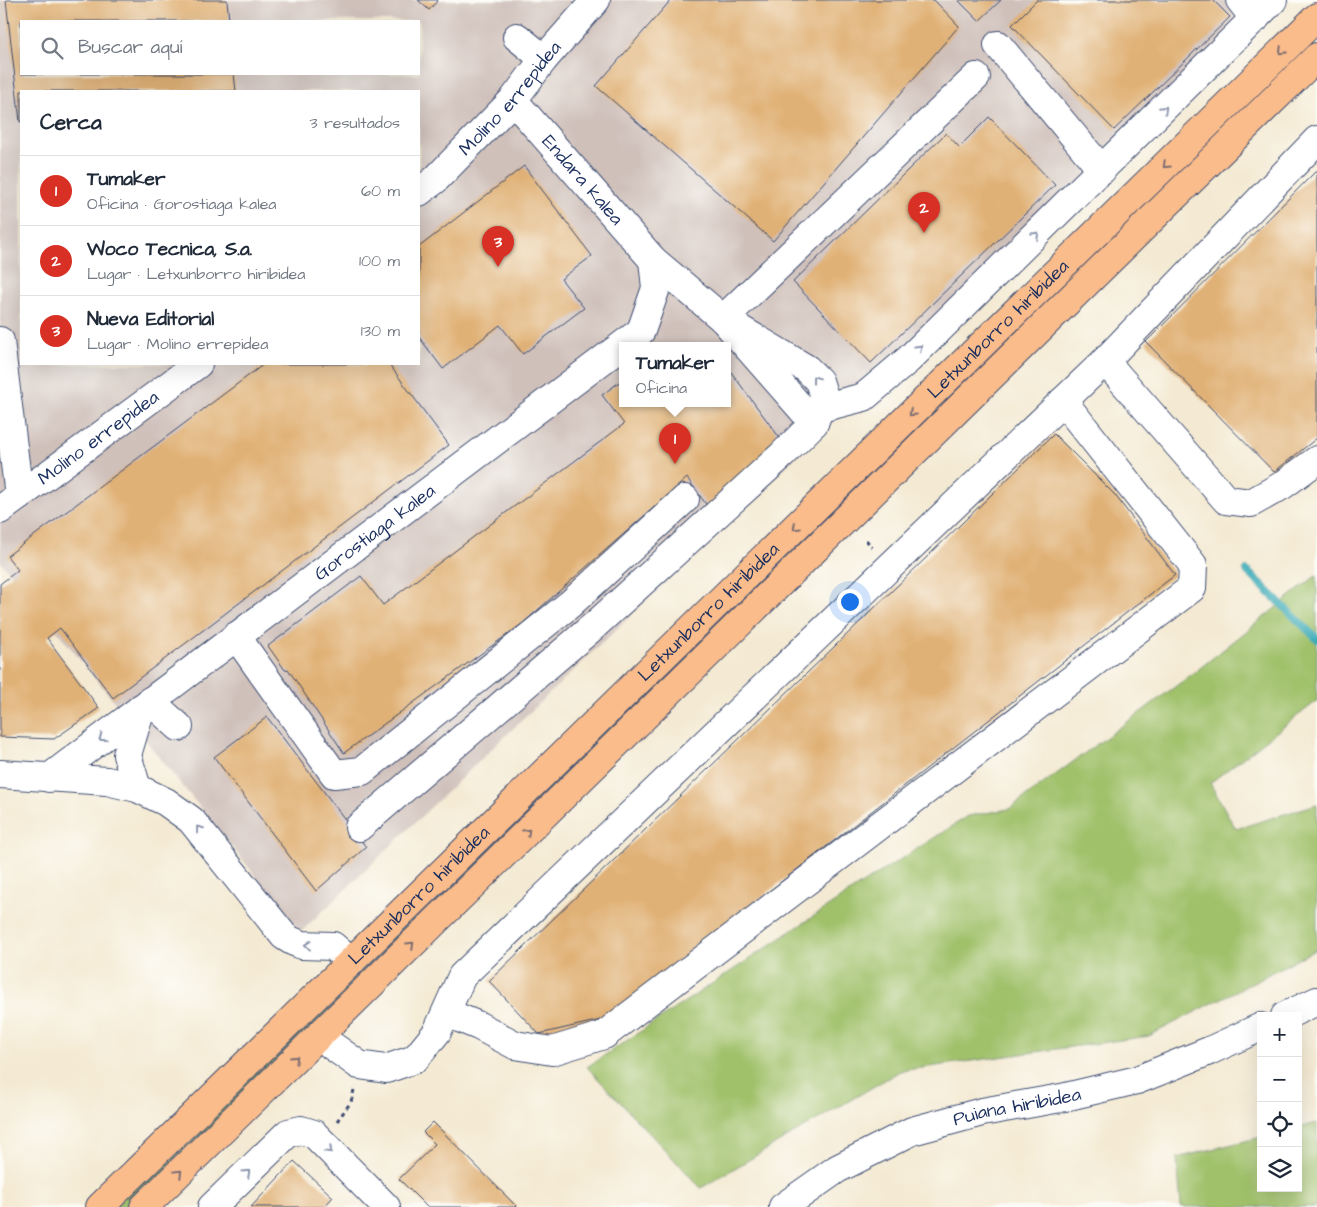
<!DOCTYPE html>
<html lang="es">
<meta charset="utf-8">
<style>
:root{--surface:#fff;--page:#f2f2f3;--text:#1f2937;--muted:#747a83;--line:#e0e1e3;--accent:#d93025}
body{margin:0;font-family:"Architects Daughter",sans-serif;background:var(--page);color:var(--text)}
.controls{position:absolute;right:15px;bottom:15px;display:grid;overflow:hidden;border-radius:0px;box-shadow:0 5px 20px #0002}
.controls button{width:45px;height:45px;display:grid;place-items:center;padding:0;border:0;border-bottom:1px solid var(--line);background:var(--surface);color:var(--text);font:25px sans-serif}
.you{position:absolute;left:849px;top:601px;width:18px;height:18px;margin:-12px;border:4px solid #fff;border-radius:50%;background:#1a73e8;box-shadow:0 0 0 8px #1a73e833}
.badge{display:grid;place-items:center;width:32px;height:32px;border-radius:50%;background:var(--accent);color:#fff;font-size:16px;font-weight:700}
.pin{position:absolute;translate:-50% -41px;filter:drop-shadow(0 1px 2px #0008)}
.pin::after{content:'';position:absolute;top:26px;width:18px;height:15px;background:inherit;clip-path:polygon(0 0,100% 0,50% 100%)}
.popup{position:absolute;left:619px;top:342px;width:112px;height:65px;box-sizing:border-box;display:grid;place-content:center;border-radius:0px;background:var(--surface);filter:drop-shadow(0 1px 4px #0005);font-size:16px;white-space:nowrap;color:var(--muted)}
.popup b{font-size:19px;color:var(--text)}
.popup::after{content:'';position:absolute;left:50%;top:100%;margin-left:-10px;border:10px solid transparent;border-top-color:var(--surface)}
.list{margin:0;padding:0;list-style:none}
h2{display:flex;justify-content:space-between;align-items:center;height:65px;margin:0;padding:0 20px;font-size:21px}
h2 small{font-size:16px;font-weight:400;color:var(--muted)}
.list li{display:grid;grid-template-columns:32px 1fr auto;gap:15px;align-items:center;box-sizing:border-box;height:70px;padding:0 20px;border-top:1px solid var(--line)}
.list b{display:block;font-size:19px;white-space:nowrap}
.list p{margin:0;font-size:16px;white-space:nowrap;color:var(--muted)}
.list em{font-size:16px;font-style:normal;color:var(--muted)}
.icon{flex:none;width:28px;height:28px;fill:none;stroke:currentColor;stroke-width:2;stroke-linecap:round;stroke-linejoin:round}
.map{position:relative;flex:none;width:1317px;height:1207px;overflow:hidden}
.search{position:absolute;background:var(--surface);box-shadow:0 5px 20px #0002;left:20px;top:20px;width:400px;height:55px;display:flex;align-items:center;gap:12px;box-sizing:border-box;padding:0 18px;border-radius:0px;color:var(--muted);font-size:19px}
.panel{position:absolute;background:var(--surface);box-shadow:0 5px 20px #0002;left:20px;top:90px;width:400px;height:275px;border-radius:0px}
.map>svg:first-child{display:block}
.industrial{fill:#cfc0ba;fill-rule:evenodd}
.green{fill:#a0c16a;stroke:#5e7864}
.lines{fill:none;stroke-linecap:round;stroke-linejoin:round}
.stream{stroke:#3babb7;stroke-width:8}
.building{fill:#e0b176}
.minor-casing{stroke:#3c4b70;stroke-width:30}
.major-casing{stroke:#3c4b70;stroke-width:30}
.path{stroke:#3c4b70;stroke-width:3;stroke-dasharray:4 4;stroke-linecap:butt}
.minor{stroke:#fff;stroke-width:28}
.major{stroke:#fabc8b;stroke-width:28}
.oneway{stroke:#7f6e72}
.oneway2{stroke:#8d97ae}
.labels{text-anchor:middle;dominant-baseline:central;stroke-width:4.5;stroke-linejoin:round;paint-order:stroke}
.street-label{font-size:19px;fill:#1b2f5e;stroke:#fdfcf7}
</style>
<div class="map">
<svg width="1317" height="1207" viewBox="0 0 1317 1207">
<rect width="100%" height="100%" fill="#fdfcf7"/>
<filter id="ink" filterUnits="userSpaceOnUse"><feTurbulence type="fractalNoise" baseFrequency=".02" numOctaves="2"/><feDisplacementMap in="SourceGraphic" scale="10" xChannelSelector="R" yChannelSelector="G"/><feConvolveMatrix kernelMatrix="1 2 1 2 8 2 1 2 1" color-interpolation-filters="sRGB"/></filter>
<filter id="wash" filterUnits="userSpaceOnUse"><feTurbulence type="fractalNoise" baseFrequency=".0096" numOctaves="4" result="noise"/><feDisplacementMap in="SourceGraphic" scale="20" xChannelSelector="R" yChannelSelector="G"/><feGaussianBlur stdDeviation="1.12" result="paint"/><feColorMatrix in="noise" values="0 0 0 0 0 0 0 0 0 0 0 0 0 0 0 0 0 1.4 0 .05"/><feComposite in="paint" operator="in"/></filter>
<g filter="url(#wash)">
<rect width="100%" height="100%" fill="#f4ead3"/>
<path class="industrial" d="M0 0H1271L1026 232 799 454 301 932 0 561ZM21 21H419V74H21ZM21 91H419V364H21ZM622 345H728V403H622Z"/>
<path class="green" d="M1317 30V44L846 504 839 497Z
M821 512 831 521 131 1207H112Z
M1317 575V701L1210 783 1236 829 1317 804V949L1149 1036 900 1071 701 1188 587 1067 856 888 968 816 1009 809 1195 672Z
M1317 1123V1207H1181L1177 1158 1261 1137V1188H1298V1128Z"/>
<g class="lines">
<path class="stream" d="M1247 571 1317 639"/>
</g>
<g id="blocks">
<path class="building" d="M6 0H227L229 21H21V74H234L236 91H21V122H20Z
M418 0H438L429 10Z
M671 0H934L959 26 773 241 596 86Z
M958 0H1001L979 21Z
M1037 0H1213L1230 17 1114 130 1012 25Z
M989 117 1055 185 871 363 793 282 946 133 959 147Z
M524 166 592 256 561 279 584 308 523 354 500 325 443 369 419 337V247Z
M1317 170V438L1274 472 1146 342Z
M264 364H389L449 445 113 698 60 628 47 638 99 708 54 739 0 737V584L18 570 7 556Z
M728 368 782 441 708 507 687 478 522 624 344 753 288 669 285 670 268 646 361 576 383 605 624 424 602 395 622 380V403H728Z
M1054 434 1115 495 1175 575 605 1019 539 1034 489 981Z
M267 717 366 847 316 891 214 757Z
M433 1122 517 1207H427L399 1179 435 1144 423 1132Z
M294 1161 333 1197 324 1207H251Z"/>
</g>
</g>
<g filter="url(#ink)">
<use href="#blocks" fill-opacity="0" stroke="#3c4b70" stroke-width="1"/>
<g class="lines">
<defs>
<g id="minor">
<path d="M1240 0 1255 19"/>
<path d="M517 37 544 59"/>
<path d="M998 45 1102 170"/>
<path id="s1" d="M513 100 653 260 723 319 814 423"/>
<path id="s2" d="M419 192 435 180 513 100 544 59 596 0"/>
<path d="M723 319 976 77"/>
<path d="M0 341 19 496"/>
<path d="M1105 361 1226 500 1251 503 1283 485 1317 460"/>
<path d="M821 408 864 397 909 359 1273 0"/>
<path id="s3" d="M0 510 198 364"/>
<path d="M236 636 334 774 362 771 570 604 685 499"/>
<path d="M150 701 179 727"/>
<path d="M0 774 107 781 137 788 166 802 191 820 284 936 292 941 302 945 333 946 351 962"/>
<path id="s4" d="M49 778 641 331 656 288 653 260"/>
<path d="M137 788 127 755 141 708"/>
<path d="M359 827 595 625 782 455 814 423 824 397 819 381 807 369 723 319"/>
<path d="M447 1013 479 1026 515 1045 552 1051 604 1035 1192 588 1193 565 1063 401"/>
<path d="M1285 1016 1317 1001"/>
<path d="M320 1035 331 1045 359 1065 386 1069 415 1059 437 1032 462 976 1105 361 1317 140"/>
<path d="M212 1207 288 1133 301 1130 314 1134 386 1207"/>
<path id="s5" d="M783 1207 837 1169 912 1131 982 1112 1061 1098 1137 1080 1209 1051 1261 1027"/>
</g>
<g id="major">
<path id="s6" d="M100 1207 1317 17"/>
<path d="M144 1207 1317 57"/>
</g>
</defs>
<use href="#minor" class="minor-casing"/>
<use href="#major" class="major-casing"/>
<path class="path" d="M866 540 872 547
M337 1121 351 1102 354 1090"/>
<use href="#minor" class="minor"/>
<use href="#major" class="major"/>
</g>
<defs><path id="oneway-chevron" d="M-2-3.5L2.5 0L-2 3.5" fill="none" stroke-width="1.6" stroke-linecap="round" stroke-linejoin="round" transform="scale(1.25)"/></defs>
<g class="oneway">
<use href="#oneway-chevron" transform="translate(1282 51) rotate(136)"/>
<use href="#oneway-chevron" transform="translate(1166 165) rotate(136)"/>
<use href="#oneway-chevron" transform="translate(912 413) rotate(136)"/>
<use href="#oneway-chevron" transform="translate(796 527) rotate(136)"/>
<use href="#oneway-chevron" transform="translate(527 832) rotate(-44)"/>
<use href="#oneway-chevron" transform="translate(411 945) rotate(-44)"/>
<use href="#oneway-chevron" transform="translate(295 1059) rotate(-44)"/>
<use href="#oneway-chevron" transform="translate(179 1173) rotate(-44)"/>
</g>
<g class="oneway2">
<use href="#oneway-chevron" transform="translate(1164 109) rotate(-45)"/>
<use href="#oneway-chevron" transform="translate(1036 235) rotate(-44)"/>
<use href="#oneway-chevron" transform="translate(919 348) rotate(-44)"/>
<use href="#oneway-chevron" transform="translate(815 379) rotate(-127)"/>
<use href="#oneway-chevron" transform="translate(102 738) rotate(143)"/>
<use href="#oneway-chevron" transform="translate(199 829) rotate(-129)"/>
<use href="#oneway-chevron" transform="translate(308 945) rotate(-174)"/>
<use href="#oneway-chevron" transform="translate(329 1150) rotate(45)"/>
<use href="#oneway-chevron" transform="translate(247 1173) rotate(-44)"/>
</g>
</g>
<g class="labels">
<g class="street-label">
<text stroke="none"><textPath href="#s2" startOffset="131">Molino errepidea</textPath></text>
<text stroke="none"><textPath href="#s1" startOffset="106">Endara kalea</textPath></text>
<text stroke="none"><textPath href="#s6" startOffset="1256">Letxunborro hiribidea</textPath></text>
<text stroke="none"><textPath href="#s3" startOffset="122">Molino errepidea</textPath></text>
<text stroke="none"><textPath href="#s4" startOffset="408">Gorostiaga kalea</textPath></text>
<text stroke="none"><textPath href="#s6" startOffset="851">Letxunborro hiribidea</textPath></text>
<text stroke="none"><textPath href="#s6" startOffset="446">Letxunborro hiribidea</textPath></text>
<text stroke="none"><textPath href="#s5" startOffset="258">Puiana hiribidea</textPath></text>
</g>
</g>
</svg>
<div class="controls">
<button>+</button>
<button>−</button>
<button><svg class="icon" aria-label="locate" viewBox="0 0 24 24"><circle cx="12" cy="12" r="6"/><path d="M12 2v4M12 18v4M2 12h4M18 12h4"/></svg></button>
<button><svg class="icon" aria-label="layers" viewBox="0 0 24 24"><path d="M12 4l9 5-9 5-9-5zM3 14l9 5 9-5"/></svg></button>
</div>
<div class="you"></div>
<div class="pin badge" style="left:675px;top:464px">1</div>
<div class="popup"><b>Tumaker</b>Oficina</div>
<div class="pin badge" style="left:924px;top:233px">2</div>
<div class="pin badge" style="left:498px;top:267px">3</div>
<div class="search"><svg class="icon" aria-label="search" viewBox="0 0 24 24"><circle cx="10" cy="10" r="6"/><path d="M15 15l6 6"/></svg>Buscar aquí</div>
<section class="panel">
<h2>Cerca<small>3 resultados</small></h2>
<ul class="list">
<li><span class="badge">1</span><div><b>Tumaker</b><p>Oficina · Gorostiaga kalea</p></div><em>60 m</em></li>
<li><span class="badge">2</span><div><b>Woco Tecnica, S.a.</b><p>Lugar · Letxunborro hiribidea</p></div><em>100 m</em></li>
<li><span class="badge">3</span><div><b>Nueva Editorial</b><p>Lugar · Molino errepidea</p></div><em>130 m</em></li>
</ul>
</section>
</div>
